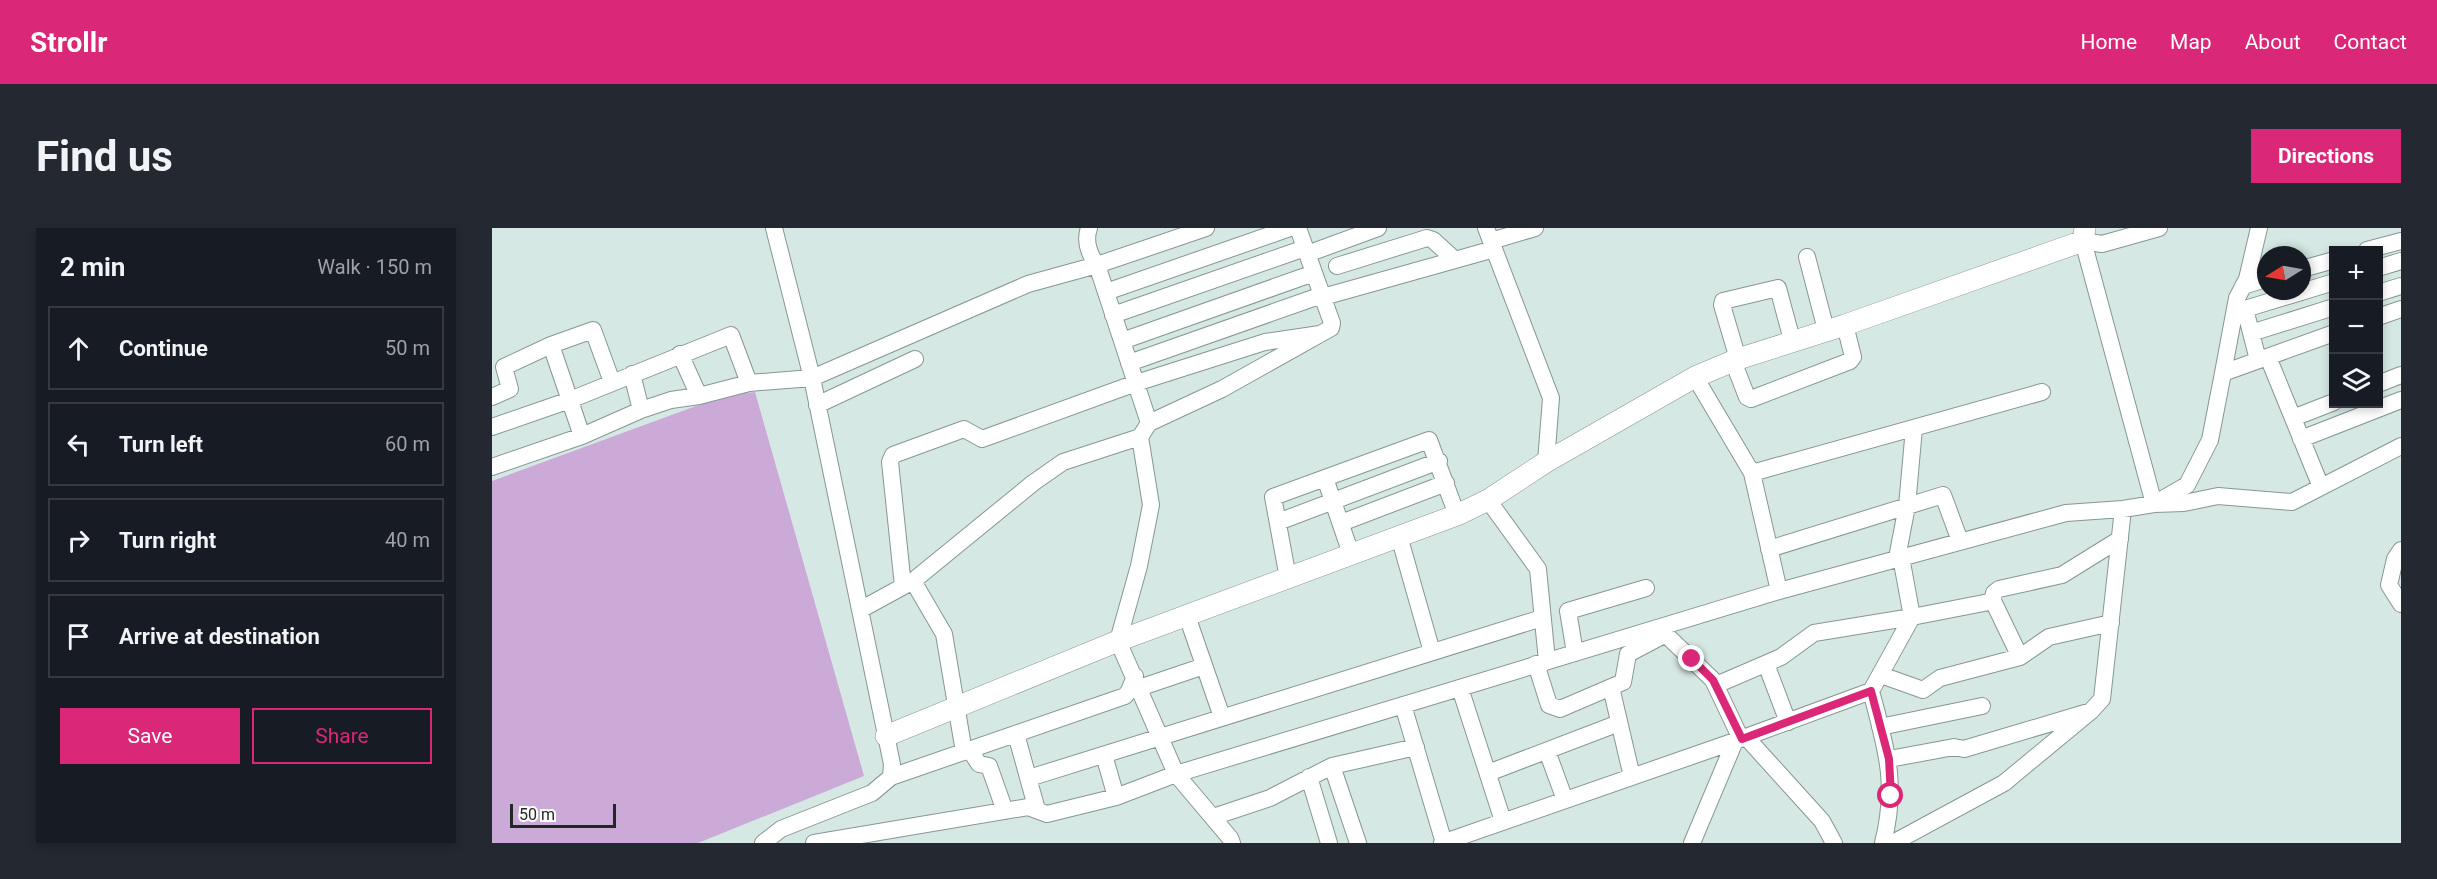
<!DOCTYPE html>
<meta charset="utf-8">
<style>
:root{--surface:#171b24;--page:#242831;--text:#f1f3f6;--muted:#9ea1a6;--line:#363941;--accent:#db2777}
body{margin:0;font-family:Roboto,sans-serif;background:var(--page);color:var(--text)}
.controls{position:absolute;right:18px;top:18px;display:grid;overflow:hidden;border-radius:0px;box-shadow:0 3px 9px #0003}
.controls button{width:54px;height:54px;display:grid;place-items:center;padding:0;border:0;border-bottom:2px solid var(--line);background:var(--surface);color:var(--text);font:30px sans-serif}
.compass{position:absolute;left:1765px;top:18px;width:54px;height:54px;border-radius:50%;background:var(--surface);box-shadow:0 3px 9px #0003;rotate:259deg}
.scale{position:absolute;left:18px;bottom:15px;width:106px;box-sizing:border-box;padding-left:6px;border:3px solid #212826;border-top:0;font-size:16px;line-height:21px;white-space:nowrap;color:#212826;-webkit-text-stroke:4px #fff;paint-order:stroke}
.stop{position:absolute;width:18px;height:18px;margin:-14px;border:4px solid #db2777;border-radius:50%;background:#fff}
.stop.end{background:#db2777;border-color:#fff;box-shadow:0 2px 6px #0008}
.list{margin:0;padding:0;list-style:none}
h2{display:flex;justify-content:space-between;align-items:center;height:78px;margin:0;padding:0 24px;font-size:26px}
h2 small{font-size:20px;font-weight:400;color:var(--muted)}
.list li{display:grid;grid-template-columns:39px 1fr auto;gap:18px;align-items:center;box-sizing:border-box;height:84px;margin:0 12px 12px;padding:0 12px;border:2px solid var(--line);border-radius:0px}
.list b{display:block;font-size:22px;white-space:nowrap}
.list em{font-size:20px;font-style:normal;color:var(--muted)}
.actions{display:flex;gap:12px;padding:18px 24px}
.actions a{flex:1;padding:14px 0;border:2px solid var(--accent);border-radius:0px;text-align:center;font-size:21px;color:var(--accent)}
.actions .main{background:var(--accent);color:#fff}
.icon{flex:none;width:33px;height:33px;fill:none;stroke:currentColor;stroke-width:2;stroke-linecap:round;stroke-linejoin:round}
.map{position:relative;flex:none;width:1909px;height:615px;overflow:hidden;border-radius:0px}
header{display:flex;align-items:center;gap:36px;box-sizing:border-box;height:84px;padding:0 30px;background:var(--accent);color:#fff}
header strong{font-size:28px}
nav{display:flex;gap:33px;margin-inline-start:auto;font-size:21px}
.intro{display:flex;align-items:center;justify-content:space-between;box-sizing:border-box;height:144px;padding:0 36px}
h1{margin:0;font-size:42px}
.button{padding:15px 27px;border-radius:0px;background:var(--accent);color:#fff;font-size:21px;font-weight:700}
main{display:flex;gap:36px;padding:0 36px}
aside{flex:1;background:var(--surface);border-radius:0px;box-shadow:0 3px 9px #0003}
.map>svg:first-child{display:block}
.green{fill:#cbaad7}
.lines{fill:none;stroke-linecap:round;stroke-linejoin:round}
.minor-casing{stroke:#869793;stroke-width:18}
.tertiary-casing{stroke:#869793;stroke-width:22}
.minor{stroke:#fff;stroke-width:16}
.tertiary{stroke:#fff;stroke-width:21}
.route{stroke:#db2777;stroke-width:8}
</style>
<header>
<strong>Strollr</strong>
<nav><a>Home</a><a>Map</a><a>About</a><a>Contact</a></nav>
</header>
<div class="intro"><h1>Find us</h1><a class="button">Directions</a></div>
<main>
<aside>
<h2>2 min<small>Walk · 150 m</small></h2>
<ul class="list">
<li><svg class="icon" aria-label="ahead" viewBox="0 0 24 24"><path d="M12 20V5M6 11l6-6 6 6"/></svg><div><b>Continue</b></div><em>50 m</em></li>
<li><svg class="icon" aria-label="left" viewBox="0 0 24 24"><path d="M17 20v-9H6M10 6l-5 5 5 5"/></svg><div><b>Turn left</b></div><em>60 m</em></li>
<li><svg class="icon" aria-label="right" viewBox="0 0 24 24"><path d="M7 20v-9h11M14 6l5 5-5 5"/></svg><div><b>Turn right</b></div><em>40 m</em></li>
<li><svg class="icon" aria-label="arrive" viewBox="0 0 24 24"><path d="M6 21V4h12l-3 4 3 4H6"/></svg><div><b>Arrive at destination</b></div></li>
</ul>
<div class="actions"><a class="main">Save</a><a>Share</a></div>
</aside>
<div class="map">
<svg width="1909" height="615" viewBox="0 0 1909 615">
<rect width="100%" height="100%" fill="#d6e8e4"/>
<path class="green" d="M263 164 372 548 206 615H0V253L234 167Z"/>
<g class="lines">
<defs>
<path id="minor" d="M597 0C592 14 597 26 605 37L657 195 648 209 659 277 647 338 626 413 684 546 738 610 740 615
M994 0 1059 170 1054 234
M1667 0 1610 16 1591 13 1662 276 1695 257 1718 212 1731 145 1842 105
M999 13 1043 0
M1875 22 1909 13
M815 26 886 0
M1315 29 1334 102
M845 38 935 10 941 12 963 32
M1886 40 1909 33
M1810 41 1842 32
M1751 58 1774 51
M614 64 798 0
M1886 65 1909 58
M831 69 1002 21
M621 87 813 20
M1886 89 1909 81
M1759 105 1842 79
M630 113 822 45
M59 117 101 102 120 154
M188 126 207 168
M1776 129 1829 259
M1246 131 1230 77 1231 73 1286 60 1300 112
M1766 132 1753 81 1842 54
M1241 133 1255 169 1259 171 1358 133 1361 129 1353 97
M637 135 830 67
M1731 145 1745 70 1755 51 1767 0
M140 146 149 182
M1203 149 1260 245 1287 363
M1886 156 1909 147
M0 169 18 161 12 139 59 117 90 208
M325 177 423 131
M1801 190 1842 174
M657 195 730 161 839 100 840 95 806 0
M0 199 78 172 239 107 257 155
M1809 211 1909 172
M0 239 90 208 149 182 179 172 207 168 257 155 320 150 536 56 605 37 714 0
M1260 245 1550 164
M833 250 859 326
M996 272 1046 341 1055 433
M786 294 947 233
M849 295 954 255
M907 308 940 424
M1277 321 1451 267 1468 313
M1909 322 1903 331 1897 357 1909 376
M1405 330 1415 278 1422 200
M796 350 781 269 937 212 965 287
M421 353 452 406 472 524
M411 358 398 234 401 227 472 201 490 211 644 155 773 114 828 106
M1500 374 1502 365 1507 361 1570 347 1628 311
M368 382 421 353 541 255 571 234 648 209
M695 388 730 489
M1167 400 1221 452 1249 511
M1083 425 1076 383 1154 360
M1044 436 1057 477 1068 481 1131 454 1136 426 1174 406
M1274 436 1296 494
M1389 447 1431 462 1448 450 1528 429 1557 409 1619 395
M1224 457 1289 429 1322 405 1420 389 1497 374 1502 375 1528 429
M1119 459 1140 549
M647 460 712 438
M968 460 1011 593
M1379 463C1394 520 1406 556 1391 615
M911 477 952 615
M1388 499 1490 478
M524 506 545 582
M1254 509 1330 593 1342 615
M478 522 487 536 497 538 513 583
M1055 523 1073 572
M612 527 624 569
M1397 531 1462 519 1472 521 1593 485
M840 538 866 615
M996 545 1127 495
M399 549 633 468 637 463 643 448
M817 549 837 615
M537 550 1050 390
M721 589 778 570 840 538 924 519
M271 615 289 601 380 565 399 549 400 536 320 150 282 0
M322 615 536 579 555 586 624 569 684 546 1287 363 1574 285 1631 281 1662 276 1692 275 1726 268 1800 274 1909 218
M950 615 1243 513 1379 463 1420 389 1409 329
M1200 615 1243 513
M1401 615 1512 555 1599 483 1610 471 1631 281"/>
<path id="tertiary" d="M394 508 626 413 965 287 996 272 1054 234 1203 149 1246 131 1353 97 1591 13 1593 0"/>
</defs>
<use href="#minor" class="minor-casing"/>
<use href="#tertiary" class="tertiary-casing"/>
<use href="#minor" class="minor"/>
<use href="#tertiary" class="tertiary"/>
</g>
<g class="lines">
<path class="route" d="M1200 431 1221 452 1250 511 1379 463 1397 531 1399 568"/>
</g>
</svg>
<div class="controls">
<button>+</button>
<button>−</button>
<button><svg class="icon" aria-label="layers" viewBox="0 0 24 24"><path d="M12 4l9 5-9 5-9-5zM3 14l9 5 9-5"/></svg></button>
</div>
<svg class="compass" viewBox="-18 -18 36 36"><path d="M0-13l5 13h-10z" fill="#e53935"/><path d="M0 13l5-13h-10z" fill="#9ea1a6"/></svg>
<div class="scale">50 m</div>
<div class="stop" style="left:1399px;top:568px"></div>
<div class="stop end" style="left:1200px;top:431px"></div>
</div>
</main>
